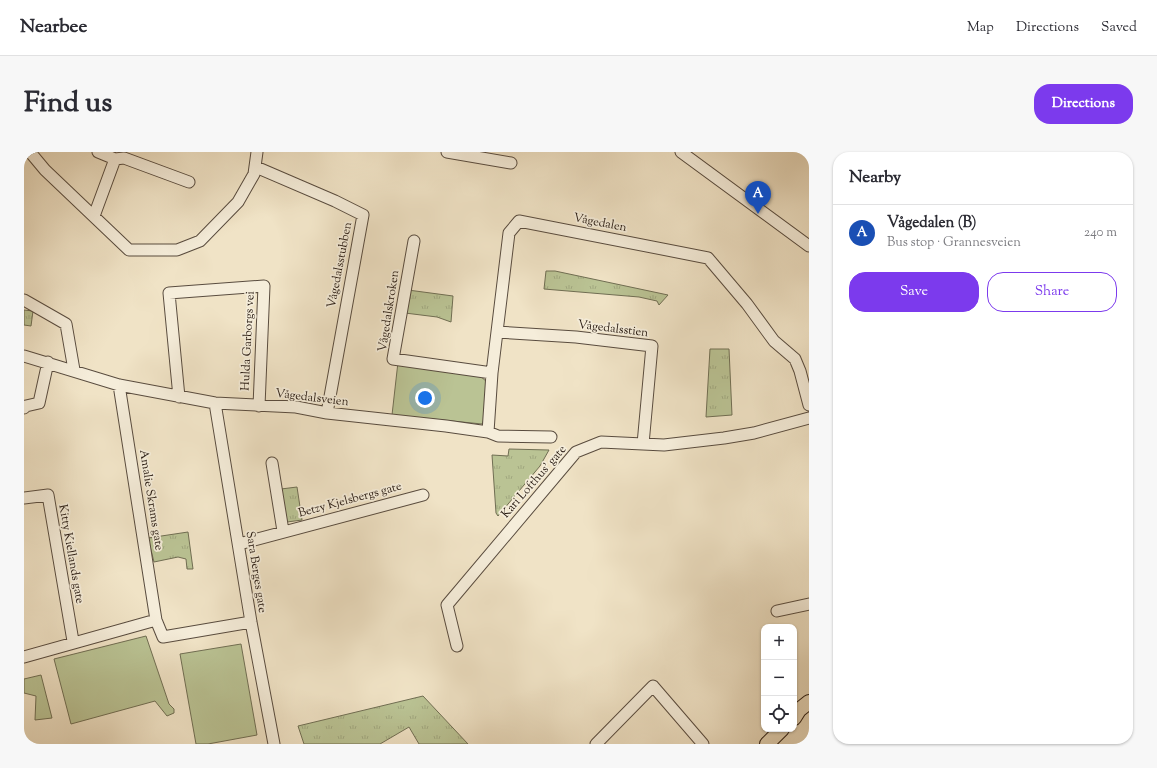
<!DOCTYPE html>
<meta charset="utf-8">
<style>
:root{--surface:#fff;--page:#f7f7f7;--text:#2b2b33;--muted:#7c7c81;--line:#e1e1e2;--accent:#7c3aed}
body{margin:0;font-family:"Sorts Mill Goudy",serif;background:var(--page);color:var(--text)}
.controls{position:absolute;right:12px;bottom:12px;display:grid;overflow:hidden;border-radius:8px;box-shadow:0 1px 3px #0004}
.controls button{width:36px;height:36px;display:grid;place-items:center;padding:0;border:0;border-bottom:1px solid var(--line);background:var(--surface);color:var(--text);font:20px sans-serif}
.you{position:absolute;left:401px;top:246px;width:14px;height:14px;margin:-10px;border:3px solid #fff;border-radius:50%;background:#1a73e8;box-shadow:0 0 0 6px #1a73e833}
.badge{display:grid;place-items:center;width:26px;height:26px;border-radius:50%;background:var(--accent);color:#fff;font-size:13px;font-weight:700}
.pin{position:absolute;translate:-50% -33px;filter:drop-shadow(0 1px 2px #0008)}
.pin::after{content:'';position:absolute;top:21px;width:14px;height:12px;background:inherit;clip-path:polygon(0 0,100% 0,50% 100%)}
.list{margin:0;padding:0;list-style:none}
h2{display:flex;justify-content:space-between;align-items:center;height:52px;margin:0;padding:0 16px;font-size:17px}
h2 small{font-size:13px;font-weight:400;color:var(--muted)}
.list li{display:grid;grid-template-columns:26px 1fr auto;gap:12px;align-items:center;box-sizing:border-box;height:56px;padding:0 16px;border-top:1px solid var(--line)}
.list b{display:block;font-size:15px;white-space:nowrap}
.list p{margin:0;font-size:13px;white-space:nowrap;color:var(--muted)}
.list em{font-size:13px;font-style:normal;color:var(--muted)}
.actions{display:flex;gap:8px;padding:12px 16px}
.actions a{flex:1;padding:9px 0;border:1px solid var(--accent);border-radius:16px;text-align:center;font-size:14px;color:var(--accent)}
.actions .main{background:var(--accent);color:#fff}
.icon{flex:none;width:22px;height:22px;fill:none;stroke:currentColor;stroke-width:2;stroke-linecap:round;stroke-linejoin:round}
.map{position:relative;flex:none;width:785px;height:592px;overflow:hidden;border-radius:16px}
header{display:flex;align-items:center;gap:24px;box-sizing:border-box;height:56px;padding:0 20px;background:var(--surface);border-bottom:1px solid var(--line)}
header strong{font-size:19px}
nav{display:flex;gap:22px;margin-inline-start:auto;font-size:14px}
.intro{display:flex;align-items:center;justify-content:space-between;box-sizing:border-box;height:96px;padding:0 24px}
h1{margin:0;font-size:28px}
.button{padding:10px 18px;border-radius:16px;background:var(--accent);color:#fff;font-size:14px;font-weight:700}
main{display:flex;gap:24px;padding:0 24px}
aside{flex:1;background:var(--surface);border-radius:16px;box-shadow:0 1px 3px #0004}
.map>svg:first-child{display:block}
.park{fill:url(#park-tufts);stroke:#706e53}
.pitch{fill:#bac394;stroke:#706e53}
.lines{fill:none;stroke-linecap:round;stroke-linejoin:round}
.minor-casing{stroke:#594c3f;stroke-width:13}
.major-casing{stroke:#271a12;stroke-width:16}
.minor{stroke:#f5edda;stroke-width:11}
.major{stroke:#f0e3c6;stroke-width:14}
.labels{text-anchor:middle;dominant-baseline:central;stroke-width:3.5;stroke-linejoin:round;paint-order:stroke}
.street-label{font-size:12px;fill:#271a12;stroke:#f5edda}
</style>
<header>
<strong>Nearbee</strong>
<nav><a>Map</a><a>Directions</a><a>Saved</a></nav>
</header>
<div class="intro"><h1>Find us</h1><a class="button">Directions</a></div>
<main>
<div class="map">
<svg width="785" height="592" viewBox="0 0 785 592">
<defs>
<pattern id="park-tufts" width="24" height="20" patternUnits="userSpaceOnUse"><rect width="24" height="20" fill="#bac394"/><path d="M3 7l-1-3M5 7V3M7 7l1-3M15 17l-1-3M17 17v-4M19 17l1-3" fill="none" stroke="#a0a77f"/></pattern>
</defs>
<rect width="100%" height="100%" fill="#f0e3c6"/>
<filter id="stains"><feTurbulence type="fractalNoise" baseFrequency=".005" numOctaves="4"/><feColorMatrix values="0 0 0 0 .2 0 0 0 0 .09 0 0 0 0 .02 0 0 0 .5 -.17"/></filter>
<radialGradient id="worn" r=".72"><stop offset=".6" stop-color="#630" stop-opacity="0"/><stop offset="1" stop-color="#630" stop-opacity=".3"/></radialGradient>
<path class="park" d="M522 119H531L644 143 635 153 633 149 615 145 520 137Z
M384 138 429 144 427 170 413 165 381 161Z
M0 158 9 159 7 174 0 173Z
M686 197H705L708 263 682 265Z
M485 297 525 298 516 314 474 364 472 361 468 303 484 304Z
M273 335 278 368 263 370 257 337Z
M164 380 169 417H163L162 407 154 405 130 410 124 386Z
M399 544 444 592H395L385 575 356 592H280L274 574Z"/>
<path class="pitch" d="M374 210 455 223 463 230 460 268 458 272 368 263Z
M122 484 145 552 150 557V561L143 564 131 549 47 572 30 507Z
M217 492 233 583 184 592H172L156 502Z
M17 523 28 566 11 568 12 544 0 541V527Z"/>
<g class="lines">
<defs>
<path id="minor" d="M6 0 21 18 105 98H153L176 89 214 50 230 22 233 0
M423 0 487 11
M657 0 785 94
M91 7 100 6 165 30
M232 15 311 49 339 63 303 261
M70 64 91 7 74 0
M390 89 369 207 468 221
M0 148 42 172 50 218
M473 180 552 185 628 194 619 292
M0 204 95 233 191 251 272 255 303 261 422 274 464 280 474 284 527 285
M95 233 132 468
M155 245 145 141 240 134 235 254
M191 251 227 470 250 592
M0 256 2 254 15 251 24 210
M464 280 468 221 485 81 495 69 684 106 723 152 750 189 771 207 776 219 785 253
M248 311 259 379
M0 346 24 343 49 489
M215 392 399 343
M753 459 785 452
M433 494 423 453 552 300 577 290 640 293 700 286 730 281 785 266
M0 505 132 468 139 485 227 470
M572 592 629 534 679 592"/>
<path id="major" d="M770 566 775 558 785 550
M743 592 758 577"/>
</defs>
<use href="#minor" class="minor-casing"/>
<use href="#major" class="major-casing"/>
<use href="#minor" class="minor"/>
<use href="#major" class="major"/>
</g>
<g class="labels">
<g class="street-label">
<text transform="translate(576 71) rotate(11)">Vågedalen</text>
<text transform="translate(316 113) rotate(-79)">Vågedalsstubben</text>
<text transform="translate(365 159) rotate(-81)">Vågedalskroken</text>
<text transform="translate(589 177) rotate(7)">Vågedalsstien</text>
<text transform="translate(224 189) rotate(-87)">Hulda Garborgs vei</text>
<text transform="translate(288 246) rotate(7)">Vågedalsveien</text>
<text transform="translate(510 330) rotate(-49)">Kari Lofthus' gate</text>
<text transform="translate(127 348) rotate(81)">Amalie Skrams gate</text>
<text transform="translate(326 348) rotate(-15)">Betzy Kjelsbergs gate</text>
<text transform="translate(47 402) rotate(80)">Kitty Kiellands gate</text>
<text transform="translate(232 420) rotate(81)">Sara Berges gate</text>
</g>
</g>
<rect width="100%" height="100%" filter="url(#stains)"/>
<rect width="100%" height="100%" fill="url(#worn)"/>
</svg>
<div class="controls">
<button>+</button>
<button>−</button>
<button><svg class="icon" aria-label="locate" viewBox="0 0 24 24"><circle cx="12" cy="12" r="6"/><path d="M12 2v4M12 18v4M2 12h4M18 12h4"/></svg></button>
</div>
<div class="you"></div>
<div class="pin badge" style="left:734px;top:62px;background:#1a4fb4">A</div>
</div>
<aside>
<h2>Nearby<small></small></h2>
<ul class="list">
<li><span class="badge" style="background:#1a4fb4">A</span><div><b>Vågedalen (B)</b><p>Bus stop · Grannesveien</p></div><em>240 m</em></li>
</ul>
<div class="actions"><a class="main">Save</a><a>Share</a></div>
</aside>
</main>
